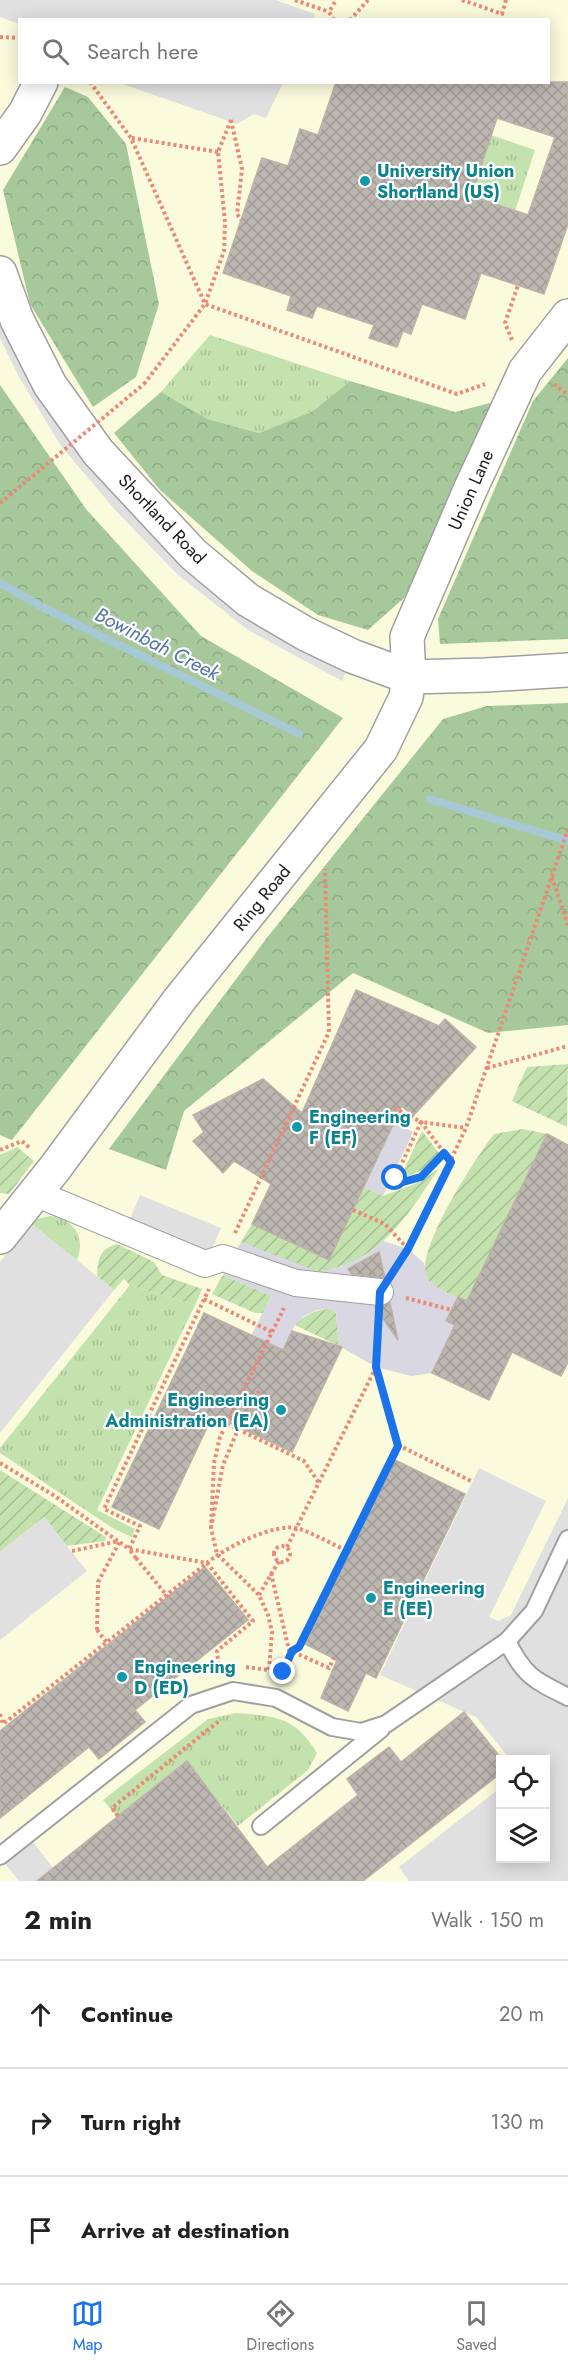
<!DOCTYPE html>
<meta charset="utf-8">
<style>
:root{--surface:#fff;--page:#f2f2f2;--text:#222;--muted:#767676;--line:#e0e0e0;--accent:#1a73e8}
body{margin:0;font-family:Jost,sans-serif;background:var(--page);color:var(--text)}
.controls{position:absolute;right:18px;bottom:18px;display:grid;overflow:hidden;border-radius:0px;box-shadow:0 3px 15px #0003}
.controls button{width:54px;height:54px;display:grid;place-items:center;padding:0;border:0;border-bottom:2px solid var(--line);background:var(--surface);color:var(--text);font:30px sans-serif}
.stop{position:absolute;width:18px;height:18px;margin:-14px;border:4px solid #1a73e8;border-radius:50%;background:#fff}
.stop.end{background:#1a73e8;border-color:#fff;box-shadow:0 2px 6px #0008}
.list{margin:0;padding:0;list-style:none}
h2{display:flex;justify-content:space-between;align-items:center;height:78px;margin:0;padding:0 24px;font-size:26px}
h2 small{font-size:20px;font-weight:400;color:var(--muted)}
.list li{display:grid;grid-template-columns:39px 1fr auto;gap:18px;align-items:center;box-sizing:border-box;height:108px;padding:0 24px;border-top:2px solid var(--line)}
.list b{display:block;font-size:22px;white-space:nowrap}
.list em{font-size:20px;font-style:normal;color:var(--muted)}
.icon{flex:none;width:33px;height:33px;fill:none;stroke:currentColor;stroke-width:2;stroke-linecap:round;stroke-linejoin:round}
.map{position:relative;flex:none;width:568px;height:1881px;overflow:hidden}
.search{position:absolute;background:var(--surface);box-shadow:0 3px 15px #0003;left:18px;right:18px;top:18px;height:66px;display:flex;align-items:center;gap:15px;box-sizing:border-box;padding:0 21px;border-radius:0px;color:var(--muted);font-size:22px}
.sheet{height:402px;background:var(--surface)}
nav{display:flex;justify-content:space-around;align-items:center;box-sizing:border-box;height:84px;border-top:2px solid var(--line);background:var(--surface);font-size:16px;color:var(--muted)}
nav a{display:grid;justify-items:center;gap:3px}
nav .on{color:var(--accent)}
.map>svg:first-child{display:block}
.education{fill:#fafbdd;fill-rule:evenodd}
.grass{fill:url(#grass-tufts)}
.forest{fill:url(#forest-crowns)}
.garden{fill:url(#garden-furrows)}
.parking{fill:#e0e0e0}
.plaza{fill:#d8d7e2}
.lines{fill:none;stroke-linecap:round;stroke-linejoin:round}
.stream{stroke:#a7c9d6;stroke-width:8}
.building{fill:url(#building-cross-hatch);stroke:#bdb2a7;stroke-width:1.5;fill-rule:evenodd}
.service-casing{stroke:#a0a0a0;stroke-width:20}
.pedestrian-casing{stroke:#a0a0a0;stroke-width:28}
.minor-casing{stroke:#a0a0a0;stroke-width:36}
.path{stroke:#ec8875;stroke-width:4;stroke-dasharray:3 3;stroke-linecap:butt}
.service{stroke:#fff;stroke-width:16}
.pedestrian{stroke:#fff;stroke-width:26}
.minor{stroke:#fff;stroke-width:33}
.path-bridge{stroke:#ec8875;stroke-width:4;stroke-dasharray:3 3;stroke-linecap:butt}
.route{stroke:#1a73e8;stroke-width:8}
.culture-dot{fill:#0f9aa8;stroke:#fff;stroke-width:2}
.labels{text-anchor:middle;dominant-baseline:central;stroke-width:4.5;stroke-linejoin:round;paint-order:stroke}
.culture-label{font-size:18px;font-weight:bold;fill:#0d838f;stroke:#fff;text-anchor:start}
.street-label{font-size:18px;fill:#1c1c1c;stroke:#fff}
.water-label{font-size:20px;font-style:italic;fill:#5275a2;stroke:#fff}
</style>
<div class="map">
<svg width="568" height="1881" viewBox="0 0 568 1881">
<defs>
<pattern id="grass-tufts" width="24" height="20" patternUnits="userSpaceOnUse" patternTransform="scale(1.5)"><rect width="24" height="20" fill="#c4e2ad"/><path d="M3 7l-1-3M5 7V3M7 7l1-3M15 17l-1-3M17 17v-4M19 17l1-3" fill="none" stroke="#a8c194"/></pattern>
<pattern id="forest-crowns" width="20" height="18" patternUnits="userSpaceOnUse" patternTransform="scale(1.5)"><rect width="20" height="18" fill="#a6c89b"/><path d="M2 6a3 3 0 1 1 6 0M12 15a3 3 0 1 1 6 0" fill="none" stroke="#8eab85"/></pattern>
<pattern id="garden-furrows" width="10" height="10" patternUnits="userSpaceOnUse" patternTransform="scale(1.5)"><rect width="10" height="10" fill="#c4e2ad"/><path d="M-1 1l2-2M0 10L10 0M9 11l2-2" fill="none" stroke="#a8c194"/></pattern>
<pattern id="building-cross-hatch" width="8" height="8" patternUnits="userSpaceOnUse" patternTransform="scale(1.5)"><rect width="8" height="8" fill="#bcb6b0"/><path d="M0 0l8 8M0 8l8-8" fill="none" stroke="#a19c97"/></pattern>
</defs>
<rect width="100%" height="100%" fill="#eceae3"/>
<path class="education" d="M0 0H568V1881H0ZM20 20H548V82H20ZM500 1760H546V1858H500Z"/>
<path class="grass" d="M491 135 535 150 515 211 471 196Z
M210 335 350 381 313 411 259 433 208 419 161 392Z
M50 1216C74 1219 86 1237 77 1260L60 1247 0 1300 49 1238 31 1223 36 1219Z
M130 1285 195 1305 97 1510 135 1529 132 1537 114 1529 0 1453V1448Z
M236 1713C275 1716 295 1716 317 1753L308 1770 238 1826 187 1761 117 1817 103 1800 208 1719Z"/>
<path class="forest" d="M65 87 88 97 126 144 159 304 136 377 93 407 30 304 3 190Z
M568 358V639L440 644 438 619 533 401Z
M350 381 455 412 494 402 404 598 368 630 318 615 252 571 160 490 114 433 161 392 208 419 259 433 313 411Z
M0 385 86 509 201 636 343 718 12 1140 0 1135Z
M568 703V1025L488 1033 353 973 184 1111 166 1170 109 1149 266 939 443 719 487 706Z"/>
<path class="garden" d="M568 1064 567 1127 512 1101 527 1067Z
M523 1129 547 1134 467 1301C455 1295 434 1291 427 1278 413 1253 477 1156 494 1134Z
M422 1131 439 1153 428 1167 407 1177 402 1174Z
M17 1147 34 1161 9 1194 0 1193V1155Z
M439 1168C414 1206 384 1256 336 1268 331 1269 323 1273 318 1272 302 1270 259 1249 241 1242L252 1224 329 1259 364 1187 383 1196 420 1182Z
M117 1244 154 1262 162 1275 202 1289 195 1305 130 1285 124 1279 114 1290 97 1276C98 1259 99 1249 117 1244Z
M223 1275 271 1296 263 1313H255L212 1294Z
M329 1309 336 1313 339 1346 295 1325C305 1315 314 1310 329 1309Z
M0 1470 106 1537 105 1541 67 1546 44 1517 0 1552Z"/>
<path class="parking" d="M0 0H275L315 14 313 20H20L19 24 0 17Z
M120 83 283 82V83L266 118 254 114 237 124Z
M0 273 17 320 155 516 352 656 342 681 248 630 177 574 117 512 61 446 19 377 0 338Z
M140 1195 221 1228 205 1264 125 1231Z
M31 1223 114 1290 0 1433V1262Z
M479 1468 546 1501 489 1617 498 1621 511 1615 568 1498V1881H409L399 1867 500 1788V1858H546V1760L510 1759 476 1717 380 1675Z
M44 1517 87 1571 0 1640V1552Z
M27 1834 53 1868 37 1881H19L0 1857Z"/>
<path class="plaza" d="M394 1123 413 1132 383 1196 364 1187Z
M383 1241 408 1249 424 1263 427 1279 442 1291 458 1297 446 1321 455 1325 432 1373 411 1376 376 1367 339 1346 336 1313 329 1309 317 1310 304 1316 295 1325 276 1364 245 1348 271 1296 223 1275 241 1242 319 1272 341 1267 365 1256Z"/>
<g class="lines">
<path class="stream" d="M0 583 44 608 299 734
M429 799 568 841"/>
</g>
<path class="building" d="M336 82H568V224L544 294 481 273 465 319 422 304 411 334 403 331 397 347 369 338 374 325 317 306 312 318 287 310 291 296 223 273 262 158 288 166 300 129 318 135ZM497 118 555 137 528 215 471 196Z
M356 990 439 1026 445 1019 476 1047 413 1116 402 1106 329 1260 252 1224 271 1184 234 1161 223 1173 193 1141 204 1132 193 1115 263 1079 302 1113Z
M547 1134 568 1145V1362L561 1376 512 1352 489 1400 432 1373 455 1325 446 1321 458 1297 467 1301Z
M379 1252 385 1278 352 1274 348 1269Z
M390 1303 398 1340 375 1307Z
M204 1313 283 1350 292 1331 342 1347 292 1452 213 1415 159 1529 112 1507Z
M395 1460 465 1494 376 1678 366 1673 348 1711 321 1698 337 1660 305 1644Z
M205 1567 248 1620 135 1710 145 1722 99 1759 89 1747 0 1818V1731Z
M464 1712 501 1758V1773L363 1881H37L187 1761 267 1867 358 1795 347 1779 389 1747 401 1762Z"/>
<g class="lines">
<defs>
<path id="service" d="M507 1641C524 1676 534 1680 568 1697
M261 1826 381 1729
M0 1856 191 1705 233 1691 276 1698 332 1727 361 1732 386 1724 507 1641 534 1611 568 1539"/>
<path id="pedestrian" d="M35 1193 205 1264 223 1258 296 1283 380 1292"/>
<path id="minor" d="M0 148 25 113 41 82
M0 273 17 320 50 385 98 452 193 554 248 600 306 634 352 656 409 677 486 675 568 670
M0 1237 55 1168 180 999 381 749 406 697 409 677 407 637 470 490 525 371 568 316"/>
</defs>
<use href="#service" class="service-casing"/>
<use href="#pedestrian" class="pedestrian-casing"/>
<use href="#minor" class="minor-casing"/>
<path class="path" d="M295 0 329 12
M462 0 502 14 506 0
M334 20 329 12 336 0
M350 20 368 0
M0 37 20 38
M90 82 131 138 205 304 457 394 485 384
M231 120 242 169 237 214 241 220
M132 138 218 152
M512 340 505 323 518 285
M144 384 205 304 224 251 225 222 218 152 231 120
M554 384 568 395
M552 877 568 926
M487 1068 568 1046
M394 1108 421 1122 451 1162
M0 1150 22 1141 31 1149
M444 1153 421 1177 403 1182 395 1178 421 1122 466 1128
M353 1210 385 1224 408 1249
M235 1233 329 1032 325 869
M394 1271 408 1249 466 1128 568 829
M406 1298 452 1310
M204 1299 272 1332
M227 1424 304 1461 319 1483
M398 1445 473 1482
M0 1463 55 1496 129 1549 207 1563C224 1548 277 1521 300 1529 317 1535 333 1545 350 1552
M274 1554a8 8 0 1 1 16 0a8 8 0 1 1-16 0Z
M287 1547 376 1367 379 1316
M72 1551 119 1541
M136 1558 129 1549 140 1526 104 1509 209 1289
M271 1573 289 1650 329 1668 334 1658
M259 1595 279 1561
M97 1630 98 1582 120 1541
M246 1667 283 1672 290 1677
M269 1670 272 1632 268 1615 259 1595 217 1554 211 1528 214 1463 220 1437 284 1308
M283 1672 292 1651 299 1647 398 1445 376 1368
M0 1714 3 1724 207 1563 253 1621 217 1651 219 1669 224 1668
M118 1816 112 1808 220 1720"/>
<use href="#service" class="service"/>
<use href="#pedestrian" class="pedestrian"/>
<use href="#minor" class="minor"/>
<path class="path-bridge" d="M0 503 144 384
M211 1528 223 1465 239 1427 259 1391
M136 1558 168 1597
M97 1630 108 1644"/>
</g>
<g class="lines">
<path class="route" d="M283 1672 292 1651 299 1647 398 1446 376 1367 380 1292 408 1249 451 1162 444 1153 421 1177 403 1182 395 1178"/>
</g>
<g class="culture-dot">
<circle cx="365" cy="181" r="6"/>
<circle cx="297" cy="1127" r="6"/>
<circle cx="281" cy="1410" r="6"/>
<circle cx="371" cy="1598" r="6"/>
<circle cx="122" cy="1677" r="6"/>
</g>
<g class="labels">
<g class="culture-label">
<text x="377" y="171">University Union<tspan x="377" dy="21">Shortland (US)</tspan></text>
<text x="309" y="1117">Engineering<tspan x="309" dy="21">F (EF)</tspan></text>
<text x="269" y="1400" text-anchor="end">Engineering<tspan x="269" dy="21">Administration (EA)</tspan></text>
<text x="383" y="1588">Engineering<tspan x="383" dy="21">E (EE)</tspan></text>
<text x="134" y="1667">Engineering<tspan x="134" dy="21">D (ED)</tspan></text>
</g>
<g class="street-label">
<text transform="translate(471 490) rotate(-66)">Union Lane</text>
<text transform="translate(162 519) rotate(46)">Shortland Road</text>
<text transform="translate(262 898) rotate(-51)">Ring Road</text>
</g>
<g class="water-label">
<text transform="translate(157 644) rotate(27)">Bowinbah Creek</text>
</g>
</g>
</svg>
<div class="controls">
<button><svg class="icon" aria-label="locate" viewBox="0 0 24 24"><circle cx="12" cy="12" r="6"/><path d="M12 2v4M12 18v4M2 12h4M18 12h4"/></svg></button>
<button><svg class="icon" aria-label="layers" viewBox="0 0 24 24"><path d="M12 4l9 5-9 5-9-5zM3 14l9 5 9-5"/></svg></button>
</div>
<div class="stop" style="left:395px;top:1178px"></div>
<div class="stop end" style="left:283px;top:1672px"></div>
<div class="search"><svg class="icon" aria-label="search" viewBox="0 0 24 24"><circle cx="10" cy="10" r="6"/><path d="M15 15l6 6"/></svg>Search here</div>
</div>
<section class="sheet">
<h2>2 min<small>Walk · 150 m</small></h2>
<ul class="list">
<li><svg class="icon" aria-label="ahead" viewBox="0 0 24 24"><path d="M12 20V5M6 11l6-6 6 6"/></svg><div><b>Continue</b></div><em>20 m</em></li>
<li><svg class="icon" aria-label="right" viewBox="0 0 24 24"><path d="M7 20v-9h11M14 6l5 5-5 5"/></svg><div><b>Turn right</b></div><em>130 m</em></li>
<li><svg class="icon" aria-label="arrive" viewBox="0 0 24 24"><path d="M6 21V4h12l-3 4 3 4H6"/></svg><div><b>Arrive at destination</b></div></li>
</ul>
</section>
<nav>
<a class="on"><svg class="icon" aria-label="map" viewBox="0 0 24 24"><path d="M3 6l6-2 6 2 6-2v14l-6 2-6-2-6 2zM9 4v14M15 6v14"/></svg>Map</a>
<a><svg class="icon" aria-label="directions" viewBox="0 0 24 24"><path d="M12 3l9 9-9 9-9-9zM9 14v-3h6M13 9l2 2-2 2"/></svg>Directions</a>
<a><svg class="icon" aria-label="saved" viewBox="0 0 24 24"><path d="M7 4h10v16l-5-4-5 4z"/></svg>Saved</a>
</nav>
